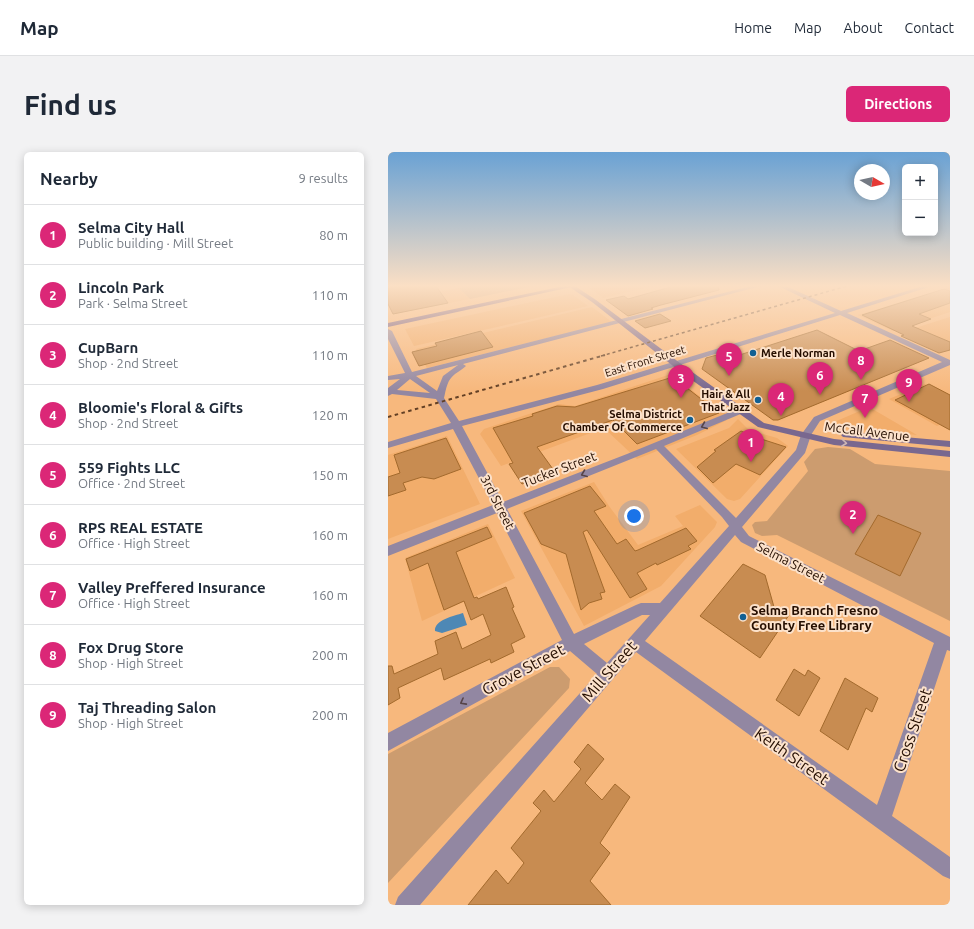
<!DOCTYPE html>
<meta charset="utf-8">
<style>
:root{--surface:#fff;--page:#f2f2f3;--text:#1f2937;--muted:#747a83;--line:#e0e1e3;--accent:#db2777}
body{margin:0;font-family:Ubuntu,sans-serif;background:var(--page);color:var(--text)}
.controls{position:absolute;right:12px;top:12px;display:grid;overflow:hidden;border-radius:6px;box-shadow:0 2px 10px #0003}
.controls button{width:36px;height:36px;display:grid;place-items:center;padding:0;border:0;border-bottom:1px solid var(--line);background:var(--surface);color:var(--text);font:20px sans-serif}
.compass{position:absolute;left:466px;top:12px;width:36px;height:36px;border-radius:50%;background:var(--surface);box-shadow:0 2px 10px #0003;rotate:99deg}
.you{position:absolute;left:246px;top:364px;width:14px;height:14px;margin:-10px;border:3px solid #fff;border-radius:50%;background:#1a73e8;box-shadow:0 0 0 6px #1a73e833}
.badge{display:grid;place-items:center;width:26px;height:26px;border-radius:50%;background:var(--accent);color:#fff;font-size:13px;font-weight:700}
.pin{position:absolute;translate:-50% -33px;filter:drop-shadow(0 1px 2px #0008)}
.pin::after{content:'';position:absolute;top:21px;width:14px;height:12px;background:inherit;clip-path:polygon(0 0,100% 0,50% 100%)}
.list{margin:0;padding:0;list-style:none}
h2{display:flex;justify-content:space-between;align-items:center;height:52px;margin:0;padding:0 16px;font-size:17px}
h2 small{font-size:13px;font-weight:400;color:var(--muted)}
.list li{display:grid;grid-template-columns:26px 1fr auto;gap:12px;align-items:center;box-sizing:border-box;height:60px;padding:0 16px;border-top:1px solid var(--line)}
.list b{display:block;font-size:15px;white-space:nowrap}
.list p{margin:0;font-size:13px;white-space:nowrap;color:var(--muted)}
.list em{font-size:13px;font-style:normal;color:var(--muted)}
.map{position:relative;flex:none;width:562px;height:753px;overflow:hidden;border-radius:6px}
header{display:flex;align-items:center;gap:24px;box-sizing:border-box;height:56px;padding:0 20px;background:var(--surface);border-bottom:1px solid var(--line)}
header strong{font-size:19px}
nav{display:flex;gap:22px;margin-inline-start:auto;font-size:14px}
.intro{display:flex;align-items:center;justify-content:space-between;box-sizing:border-box;height:96px;padding:0 24px}
h1{margin:0;font-size:28px}
.button{padding:10px 18px;border-radius:6px;background:var(--accent);color:#fff;font-size:14px;font-weight:700}
main{display:flex;gap:24px;padding:0 24px}
aside{flex:1;background:var(--surface);border-radius:6px;box-shadow:0 2px 10px #0003}
.map>svg:first-child{display:block}
.built{fill:#f2ad6b}
.green{fill:#cc9c6f}
.water{fill:#4e88b5}
.building{fill:#c88c51;stroke:#a36a2d}
.lines{fill:none;stroke-linecap:round;stroke-linejoin:round}
.street{fill:#9287a2;fill-rule:evenodd}
.secondary{fill:#79688f;fill-rule:evenodd}
.primary{fill:#665181;fill-rule:evenodd}
.rail-far1{stroke:#623f24;stroke-width:1.5;stroke-dasharray:3 3;stroke-linecap:butt}
.rail{stroke:#623f24;stroke-width:2;stroke-dasharray:3.5 3.5;stroke-linecap:butt}
.oneway{stroke:#564449}
.oneway2{stroke:#ceb7b6}
.poi-dot{fill:#126093;stroke:#fce2cb;stroke-width:1.5}
.labels{text-anchor:middle;dominant-baseline:central;stroke-width:4;stroke-linejoin:round;paint-order:stroke}
.far-poi-label{font-size:11px;font-weight:bold;fill:#250e00;stroke:#fce2cb;text-anchor:end}
.far-street-label{font-size:11px;fill:#250e00;stroke:#fce2cb}
.street-label{font-size:13px;fill:#250e00;stroke:#fce2cb}
.poi-label{font-size:13px;font-weight:bold;fill:#250e00;stroke:#fce2cb;text-anchor:start}
.near-street-label{font-size:16px;fill:#250e00;stroke:#fce2cb}
</style>
<header>
<strong>Map</strong>
<nav><a>Home</a><a>Map</a><a>About</a><a>Contact</a></nav>
</header>
<div class="intro"><h1>Find us</h1><a class="button">Directions</a></div>
<main>
<aside>
<h2>Nearby<small>9 results</small></h2>
<ul class="list">
<li><span class="badge">1</span><div><b>Selma City Hall</b><p>Public building · Mill Street</p></div><em>80 m</em></li>
<li><span class="badge">2</span><div><b>Lincoln Park</b><p>Park · Selma Street</p></div><em>110 m</em></li>
<li><span class="badge">3</span><div><b>CupBarn</b><p>Shop · 2nd Street</p></div><em>110 m</em></li>
<li><span class="badge">4</span><div><b>Bloomie's Floral &amp; Gifts</b><p>Shop · 2nd Street</p></div><em>120 m</em></li>
<li><span class="badge">5</span><div><b>559 Fights LLC</b><p>Office · 2nd Street</p></div><em>150 m</em></li>
<li><span class="badge">6</span><div><b>RPS REAL ESTATE</b><p>Office · High Street</p></div><em>160 m</em></li>
<li><span class="badge">7</span><div><b>Valley Preffered Insurance</b><p>Office · High Street</p></div><em>160 m</em></li>
<li><span class="badge">8</span><div><b>Fox Drug Store</b><p>Shop · High Street</p></div><em>200 m</em></li>
<li><span class="badge">9</span><div><b>Taj Threading Salon</b><p>Shop · High Street</p></div><em>200 m</em></li>
</ul>
</aside>
<div class="map">
<svg width="562" height="753" viewBox="0 0 562 753">
<rect width="100%" height="100%" fill="#f7b87d"/>
<path class="built" d="M204 134H265L215 146 202 136Z
M562 135V160L505 179 470 163Z
M71 136 82 147 6 162 0 153V150Z
M181 142 185 143 200 154 26 194 17 177Z
M204 155 224 170 39 216 28 197Z
M562 165V196L553 199 511 181Z
M283 222 327 256 337 260 339 268 309 283 249 307 216 276 113 314 92 282 96 277 171 252 187 254Z
M537 232 562 245V268L549 274 501 247Z
M481 255 529 283 455 276 446 273 444 271Z
M350 267 361 278 389 286 400 294 352 347 346 349 339 347 288 297 341 276Z
M59 284 92 352 0 387V303Z
M206 330 221 354 250 393 295 374 287 364 312 353 329 370 327 375 273 434 196 474 133 359Z
M100 372 127 426 34 469 17 406Z"/>
<path class="green" d="M81 134H145L82 147 71 136Z
M440 295 462 297 487 312 562 319V469L389 383 374 384 367 381 364 373 367 370 379 369 420 319 416 310 427 297Z
M162 515H171L182 527 181 536 0 731V602Z"/>
<path class="water" d="M75 461 79 473 54 481 47 479C46 468 66 464 75 461Z"/>
<path class="building" d="M0 134H48L60 151 5 162 0 152Z
M286 134H330L331 138 273 153 263 156 265 157 240 164 218 148 236 144 240 147Z
M556 137 562 139V151L531 162 543 167 524 174 562 190V198L551 201 513 184 516 183 474 163Z
M272 162 283 169 257 176 247 169Z
M429 178 471 199 502 188 541 206 390 268H385L314 217 318 206 329 203 336 208Z
M93 179 105 195 31 214 24 200 49 194 47 191Z
M285 225 331 261 249 292 225 268 149 295 167 320 134 332 121 312 125 311 105 276 145 264 144 262 169 254 187 255Z
M541 232 562 243V278L507 248Z
M353 279 364 284 398 295 372 323 348 312 325 331 309 315 328 299 326 298Z
M58 286 73 317 46 327 34 325 15 331 18 338 0 344V325L12 321 6 303Z
M202 334 218 354 206 359 229 392 238 387 247 399 250 398 298 376 309 389 300 394 303 397 269 413 268 411 249 421 259 437 242 446 199 378 195 380 217 440 212 441 214 447 201 451 193 458 178 402 153 392 136 361Z
M490 363 533 381 512 424 467 402Z
M99 375 104 385 68 400 86 446 89 445 90 447 118 435 126 455 124 456 137 485 123 492 126 500 103 511 102 507 56 528 53 516 10 536 12 546 0 553V514H4L6 522 50 502 47 489 68 480 74 497 103 483 95 462 83 468 76 449 56 458 40 411 22 419 18 407Z
M355 412 377 423 386 455 401 463 372 506 312 464Z
M406 517 417 524 420 518 432 526 411 564 388 548Z
M457 526 490 546 484 560 478 556 460 598 432 579Z
M200 592 216 607 197 631 214 648 227 632 242 645 212 691 222 701 202 729 223 753H80L108 718 120 732 136 711 123 696 153 659 145 651 156 638 166 650 193 617 186 610Z"/>
<g class="lines">
<path class="street" d="M363 134H373L75 212 78 214C75 217 71 219 67 222 59 228 58 237 56 246L71 269 209 233 447 161 390 134H398L453 159 535 134H544L459 161 562 208V213L432 269 423 283 417 301 354 375 361 384 562 485V499L559 498 504 664 562 705V727L555 724 248 500 32 753H7L10 745 209 522 182 499 0 599V581L174 488 109 361 0 404V394L105 353 65 277 0 296V290L63 271 48 247 4 242 0 244V236L12 227 0 228V224L17 221 0 187V177L4 179 24 220ZM452 163 554 210 426 265 413 283 408 298 348 366 276 294 355 261 357 259 355 257H349L239 302 115 350 74 274 215 237ZM70 213 55 224 49 239 28 224ZM22 227 42 241 9 238ZM268 297 334 365 341 374 272 451H253L248 453 186 482 119 357ZM347 383 353 390 546 491 489 653 257 489ZM254 463H262L219 511 196 492Z"/>
<path class="secondary" d="M180 134H187L208 148 300 217 376 271 446 287 562 299V305L446 293 370 275 294 221 204 150Z
M458 280 562 289V295L455 285 453 283Z"/>
<path class="primary" d="M176 134H188L0 175V171Z"/>
<path class="rail-far1" d="M213 204 459 134"/>
<path class="rail" d="M0 265 217 203"/>
</g>
<defs><path id="oneway-chevron" d="M-2-3.5L2.5 0L-2 3.5" fill="none" stroke-width="1.6" stroke-linecap="round" stroke-linejoin="round"/></defs>
<g class="oneway">
<use href="#oneway-chevron" transform="translate(316 274) rotate(158)"/>
<use href="#oneway-chevron" transform="translate(196 322) rotate(159)"/>
<use href="#oneway-chevron" transform="translate(75 550) rotate(152)"/>
</g>
<use class="oneway2" href="#oneway-chevron" transform="translate(456 291) rotate(6)"/>
<linearGradient id="sky" x2="0" y2="1"><stop stop-color="#6aa2d4"/><stop offset="0.56" stop-color="#fbdfc4"/><stop offset="1" stop-color="#fbdfc4" stop-opacity="0"/></linearGradient>
<rect width="562" height="239" fill="url(#sky)"/>
<g class="poi-dot">
<circle cx="365" cy="201" r="4"/>
<circle cx="370" cy="248" r="4"/>
<circle cx="302" cy="268" r="4"/>
<circle cx="355" cy="465" r="4"/>
</g>
<g class="labels">
<g class="far-poi-label">
<text x="373" y="201" text-anchor="start">Merle Norman</text>
<text x="362" y="242">Hair &amp; All<tspan x="362" dy="13">That Jazz</tspan></text>
<text x="294" y="262">Selma District<tspan x="294" dy="13">Chamber Of Commerce</tspan></text>
</g>
<g class="far-street-label">
<text transform="translate(257 209) rotate(-17)">East Front Street</text>
</g>
<g class="street-label">
<text transform="translate(479 279) rotate(7)">McCall Avenue</text>
<text transform="translate(171 317) rotate(-21)">Tucker Street</text>
<text transform="translate(110 350) rotate(63)">3rd Street</text>
<text transform="translate(403 410) rotate(27)">Selma Street</text>
</g>
<g class="poi-label">
<text x="363" y="458">Selma Branch Fresno<tspan x="363" dy="15">County Free Library</tspan></text>
</g>
<g class="near-street-label">
<text transform="translate(135 517) rotate(-28)">Grove Street</text>
<text transform="translate(221 519) rotate(-49)">Mill Street</text>
<text transform="translate(524 578) rotate(-71)">Cross Street</text>
<text transform="translate(404 604) rotate(35)">Keith Street</text>
</g>
</g>
</svg>
<div class="controls">
<button>+</button>
<button>−</button>
</div>
<svg class="compass" viewBox="-18 -18 36 36"><path d="M0-13l5 13h-10z" fill="#e53935"/><path d="M0 13l5-13h-10z" fill="#747a83"/></svg>
<div class="you"></div>
<div class="pin badge" style="left:363px;top:310px">1</div>
<div class="pin badge" style="left:465px;top:382px">2</div>
<div class="pin badge" style="left:293px;top:246px">3</div>
<div class="pin badge" style="left:393px;top:264px">4</div>
<div class="pin badge" style="left:341px;top:224px">5</div>
<div class="pin badge" style="left:432px;top:243px">6</div>
<div class="pin badge" style="left:477px;top:266px">7</div>
<div class="pin badge" style="left:473px;top:228px">8</div>
<div class="pin badge" style="left:521px;top:250px">9</div>
</div>
</main>
